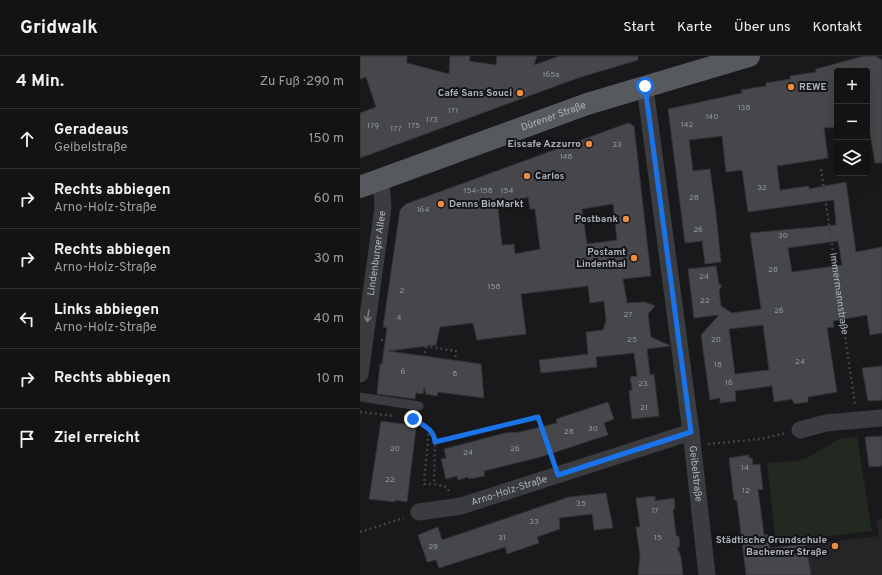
<!DOCTYPE html>
<html lang="de">
<meta charset="utf-8">
<style>
:root{--surface:#131314;--page:#1c1c1d;--text:#f1f3f6;--muted:#9d9ea0;--line:#323234}
body{margin:0;font-family:Overpass,sans-serif;background:var(--page);color:var(--text)}
.controls{position:absolute;right:12px;top:12px;display:grid;overflow:hidden;border-radius:4px;box-shadow:0 4px 16px #0002}
.controls button{width:36px;height:36px;display:grid;place-items:center;padding:0;border:0;border-bottom:1px solid var(--line);background:var(--surface);color:var(--text);font:20px sans-serif}
.stop{position:absolute;width:12px;height:12px;margin:-9px;border:3px solid #1a73e8;border-radius:50%;background:#fff}
.stop.end{background:#1a73e8;border-color:#fff;box-shadow:0 1px 4px #0008}
.list{margin:0;padding:0;list-style:none}
h2{display:flex;justify-content:space-between;align-items:center;height:52px;margin:0;padding:0 16px;font-size:17px}
h2 small{font-size:13px;font-weight:400;color:var(--muted)}
.list li{display:grid;grid-template-columns:26px 1fr auto;gap:12px;align-items:center;box-sizing:border-box;height:60px;padding:0 16px;border-top:1px solid var(--line)}
.list b{display:block;font-size:15px;white-space:nowrap}
.list p{margin:0;font-size:13px;white-space:nowrap;color:var(--muted)}
.list em{font-size:13px;font-style:normal;color:var(--muted)}
.icon{flex:none;width:22px;height:22px;fill:none;stroke:currentColor;stroke-width:2;stroke-linecap:round;stroke-linejoin:round}
.map{position:relative;flex:none;width:522px;height:519px;overflow:hidden}
header{display:flex;align-items:center;gap:24px;box-sizing:border-box;height:56px;padding:0 20px;background:var(--surface);border-bottom:1px solid var(--line)}
header strong{font-size:19px}
nav{display:flex;gap:22px;margin-inline-start:auto;font-size:14px}
main{display:flex}
aside{flex:1;background:var(--surface)}
.map>svg:first-child{display:block}
.built{fill:#252528}
.green{fill:#212921}
.building{fill:#45474b;stroke:#333437;fill-rule:evenodd}
.lines{fill:none;stroke-linecap:round;stroke-linejoin:round}
.path{stroke:#404347;stroke-width:2.5;stroke-dasharray:2 3;stroke-linecap:butt}
.lane{stroke:#3a3c40;stroke-width:9}
.street{stroke:#3a3c40;stroke-width:17}
.primary{stroke:#565a5f;stroke-width:22}
.oneway{stroke:#787d83}
.route{stroke:#1a73e8;stroke-width:5}
.poi-dot{fill:#ed8c3f;stroke:#141416;stroke-width:1.5}
.labels{text-anchor:middle;dominant-baseline:central;stroke-width:4;stroke-linejoin:round;paint-order:stroke}
.number-label{font-size:8px;fill:#92989e}
.poi-label{font-size:10px;font-weight:bold;fill:#abb3ba;stroke:#141416;text-anchor:end}
.street-label{font-size:10px;fill:#abb3ba;stroke:#141416}
</style>
<header>
<strong>Gridwalk</strong>
<nav><a>Start</a><a>Karte</a><a>Über uns</a><a>Kontakt</a></nav>
</header>
<main>
<aside>
<h2>4 Min.<small>Zu Fuß · 290 m</small></h2>
<ul class="list">
<li><svg class="icon" aria-label="ahead" viewBox="0 0 24 24"><path d="M12 20V5M6 11l6-6 6 6"/></svg><div><b>Geradeaus</b><p>Geibelstraße</p></div><em>150 m</em></li>
<li><svg class="icon" aria-label="right" viewBox="0 0 24 24"><path d="M7 20v-9h11M14 6l5 5-5 5"/></svg><div><b>Rechts abbiegen</b><p>Arno-Holz-Straße</p></div><em>60 m</em></li>
<li><svg class="icon" aria-label="right" viewBox="0 0 24 24"><path d="M7 20v-9h11M14 6l5 5-5 5"/></svg><div><b>Rechts abbiegen</b><p>Arno-Holz-Straße</p></div><em>30 m</em></li>
<li><svg class="icon" aria-label="left" viewBox="0 0 24 24"><path d="M17 20v-9H6M10 6l-5 5 5 5"/></svg><div><b>Links abbiegen</b><p>Arno-Holz-Straße</p></div><em>40 m</em></li>
<li><svg class="icon" aria-label="right" viewBox="0 0 24 24"><path d="M7 20v-9h11M14 6l5 5-5 5"/></svg><div><b>Rechts abbiegen</b></div><em>10 m</em></li>
<li><svg class="icon" aria-label="arrive" viewBox="0 0 24 24"><path d="M6 21V4h12l-3 4 3 4H6"/></svg><div><b>Ziel erreicht</b></div></li>
</ul>
</aside>
<div class="map">
<svg width="522" height="519" viewBox="0 0 522 519">
<rect width="100%" height="100%" fill="#19191b"/>
<path class="built" d="M522 463V519H413L410 493 519 480 516 464Z"/>
<path class="green" d="M497 381 512 475 416 487 407 407 436 405 449 401 479 383Z"/>
<path class="building" d="M0 0H47V7L89 18 90 0H110L109 5 136 9 137 0H177L174 9 199 0H278V4L218 22 0 102V57L16 51 6 21 0 23Z
M504 0H516L522 4V107H515L507 59V15H477V71L464 72 468 102 417 110 420 134 449 130V133L486 126 496 196 522 191V277L510 279 507 259 473 265 474 271 467 272 477 336 448 341V346L434 348 432 343 414 346 412 330 375 335 376 345 360 347V342L350 344 341 279 359 259 334 262 328 213 356 210 359 228 362 230 359 234 361 250 372 257 401 253 390 177 476 169 474 144 388 156 382 114 366 116 362 80 329 84 333 115 350 113 356 158 361 206 345 208 342 185 325 187 308 53 382 37 381 34 406 30V27L430 23V20L456 16V13ZM478 185 482 209 432 216 428 192ZM403 269 409 314 375 318 369 273Z
M268 67 274 70 291 220 263 223 267 247 285 246 295 250 288 258 291 281 309 289 310 290 287 293 290 319 294 318 299 360 272 363 269 335 272 334 270 321 277 320 274 297 236 301 237 311 181 317 179 304 228 298 226 276 243 274 246 264 244 245 230 247 228 230 161 238 166 278 117 284 113 267 80 271 76 289 28 295 121 308 124 342 78 336 77 340 66 338 64 331 63 338 56 337 55 343 17 338 20 308H22L27 272 23 271 40 154 46 148ZM168 141 170 153H175L180 193 155 198 154 188 142 189 138 153ZM253 148 257 184 227 188 222 153Z
M522 310V344L508 345 502 312Z
M248 346 254 363 244 367 248 379 177 402 124 415 125 420 109 423 108 421 98 424 97 420 86 423 81 403 86 402 84 393 145 377 160 376 197 367 196 363Z
M21 365 50 369V372H56L47 446 35 444V446L9 443Z
M522 380V410L509 411 505 381Z
M389 399V402H392L393 409 400 408 403 434 398 433 404 479H409L410 492 446 488 451 519H386L377 445 374 444 369 402Z
M246 437 253 472 234 474 232 458 199 462 200 473 177 481 179 487 147 498 145 491 79 512 76 504 67 506 58 479 78 471 82 484 209 441Z
M295 440V445L314 442 315 452 313 454 316 479 319 481 320 491H317L321 501 323 519H278L280 500 276 471H280L276 442Z"/>
<g class="lines">
<g class="path">
<path id="s1" d="M461 113 495 349"/>
<path d="M21 284 96 295 95 303"/>
<path d="M64 302 66 291"/>
<path d="M0 356 33 360"/>
<path d="M52 363C63 367 74 373 75 386"/>
<path d="M69 373 64 428H74"/>
<path d="M348 388 401 383 426 377"/>
<path d="M89 435 86 431 74 428 75 386 178 361 193 405"/>
<path d="M0 476 44 462"/>
</g>
<path class="lane" d="M0 341 59 350"/>
<g class="street">
<path id="s2" d="M285 31 331 376 347 519"/>
<path id="s3" d="M0 318 23 151 22 137 16 125"/>
<path d="M440 374 466 367 522 362"/>
<path id="s4" d="M59 456 101 450 331 376"/>
</g>
<path class="primary" id="s5" d="M0 131 227 48 389 0"/>
</g>
<defs><path id="oneway-shaft" d="M-6 0H5M1.5-3L5.5 0L1.5 3" fill="none" stroke-width="1.6" stroke-linecap="round" stroke-linejoin="round"/></defs>
<use class="oneway" href="#oneway-shaft" transform="translate(8 260) rotate(98)"/>
<g class="lines">
<path class="route" d="M53 363C63 369 74 373 75 386L178 361 198 419 331 376 285 30"/>
</g>
<g class="poi-dot">
<circle cx="431" cy="31" r="4"/>
<circle cx="160" cy="37" r="4"/>
<circle cx="229" cy="88" r="4"/>
<circle cx="167" cy="120" r="4"/>
<circle cx="81" cy="148" r="4"/>
<circle cx="266" cy="163" r="4"/>
<circle cx="274" cy="202" r="4"/>
<circle cx="475" cy="490" r="4"/>
</g>
<g class="labels">
<g class="number-label">
<text x="191" y="19">165a</text>
<text x="384" y="52">138</text>
<text x="93" y="55">171</text>
<text x="352" y="61">140</text>
<text x="72" y="64">173</text>
<text x="327" y="69">142</text>
<text x="13" y="70">179</text>
<text x="54" y="70">175</text>
<text x="36" y="73">177</text>
<text x="257" y="89">33</text>
<text x="206" y="101">148</text>
<text x="402" y="132">32</text>
<text x="118" y="135">154-158</text>
<text x="147" y="135">154</text>
<text x="334" y="142">28</text>
<text x="63" y="154">164</text>
<text x="338" y="174">26</text>
<text x="423" y="180">30</text>
<text x="413" y="214">28</text>
<text x="344" y="221">24</text>
<text x="134" y="231">158</text>
<text x="42" y="235">2</text>
<text x="345" y="245">22</text>
<text x="419" y="255">26</text>
<text x="268" y="259">27</text>
<text x="39" y="262">4</text>
<text x="272" y="284">25</text>
<text x="356" y="284">20</text>
<text x="440" y="306">24</text>
<text x="358" y="309">18</text>
<text x="43" y="316">6</text>
<text x="95" y="318">8</text>
<text x="369" y="327">16</text>
<text x="283" y="328">23</text>
<text x="284" y="352">21</text>
<text x="233" y="373">30</text>
<text x="209" y="376">28</text>
<text x="35" y="393">20</text>
<text x="155" y="393">26</text>
<text x="108" y="397">24</text>
<text x="385" y="412">14</text>
<text x="30" y="424">22</text>
<text x="386" y="435">12</text>
<text x="221" y="448">35</text>
<text x="295" y="455">17</text>
<text x="174" y="466">33</text>
<text x="142" y="482">31</text>
<text x="298" y="482">15</text>
<text x="73" y="491">29</text>
</g>
<g class="poi-label">
<text x="439" y="31" text-anchor="start">REWE</text>
<text x="152" y="37">Café Sans Souci</text>
<text x="221" y="88">Eiscafe Azzurro</text>
<text x="175" y="120" text-anchor="start">Carlos</text>
<text x="89" y="148" text-anchor="start">Denns BioMarkt</text>
<text x="258" y="163">Postbank</text>
<text x="266" y="196">Postamt<tspan x="266" dy="12">Lindenthal</tspan></text>
<text x="467" y="484">Städtische Grundschule<tspan x="467" dy="12">Bachemer Straße</tspan></text>
</g>
<g class="street-label">
<text stroke="none"><textPath href="#s5" startOffset="206">Dürener Straße</textPath></text>
<text stroke="none"><textPath href="#s3" startOffset="122">Lindenburger Allee</textPath></text>
<text stroke="none"><textPath href="#s1" startOffset="126">Immermannstraße</textPath></text>
<text stroke="none"><textPath href="#s2" startOffset="390">Geibelstraße</textPath></text>
<text stroke="none"><textPath href="#s4" startOffset="93">Arno-Holz-Straße</textPath></text>
</g>
</g>
</svg>
<div class="controls">
<button>+</button>
<button>−</button>
<button><svg class="icon" aria-label="layers" viewBox="0 0 24 24"><path d="M12 4l9 5-9 5-9-5zM3 14l9 5 9-5"/></svg></button>
</div>
<div class="stop" style="left:285px;top:30px"></div>
<div class="stop end" style="left:53px;top:363px"></div>
</div>
</main>
